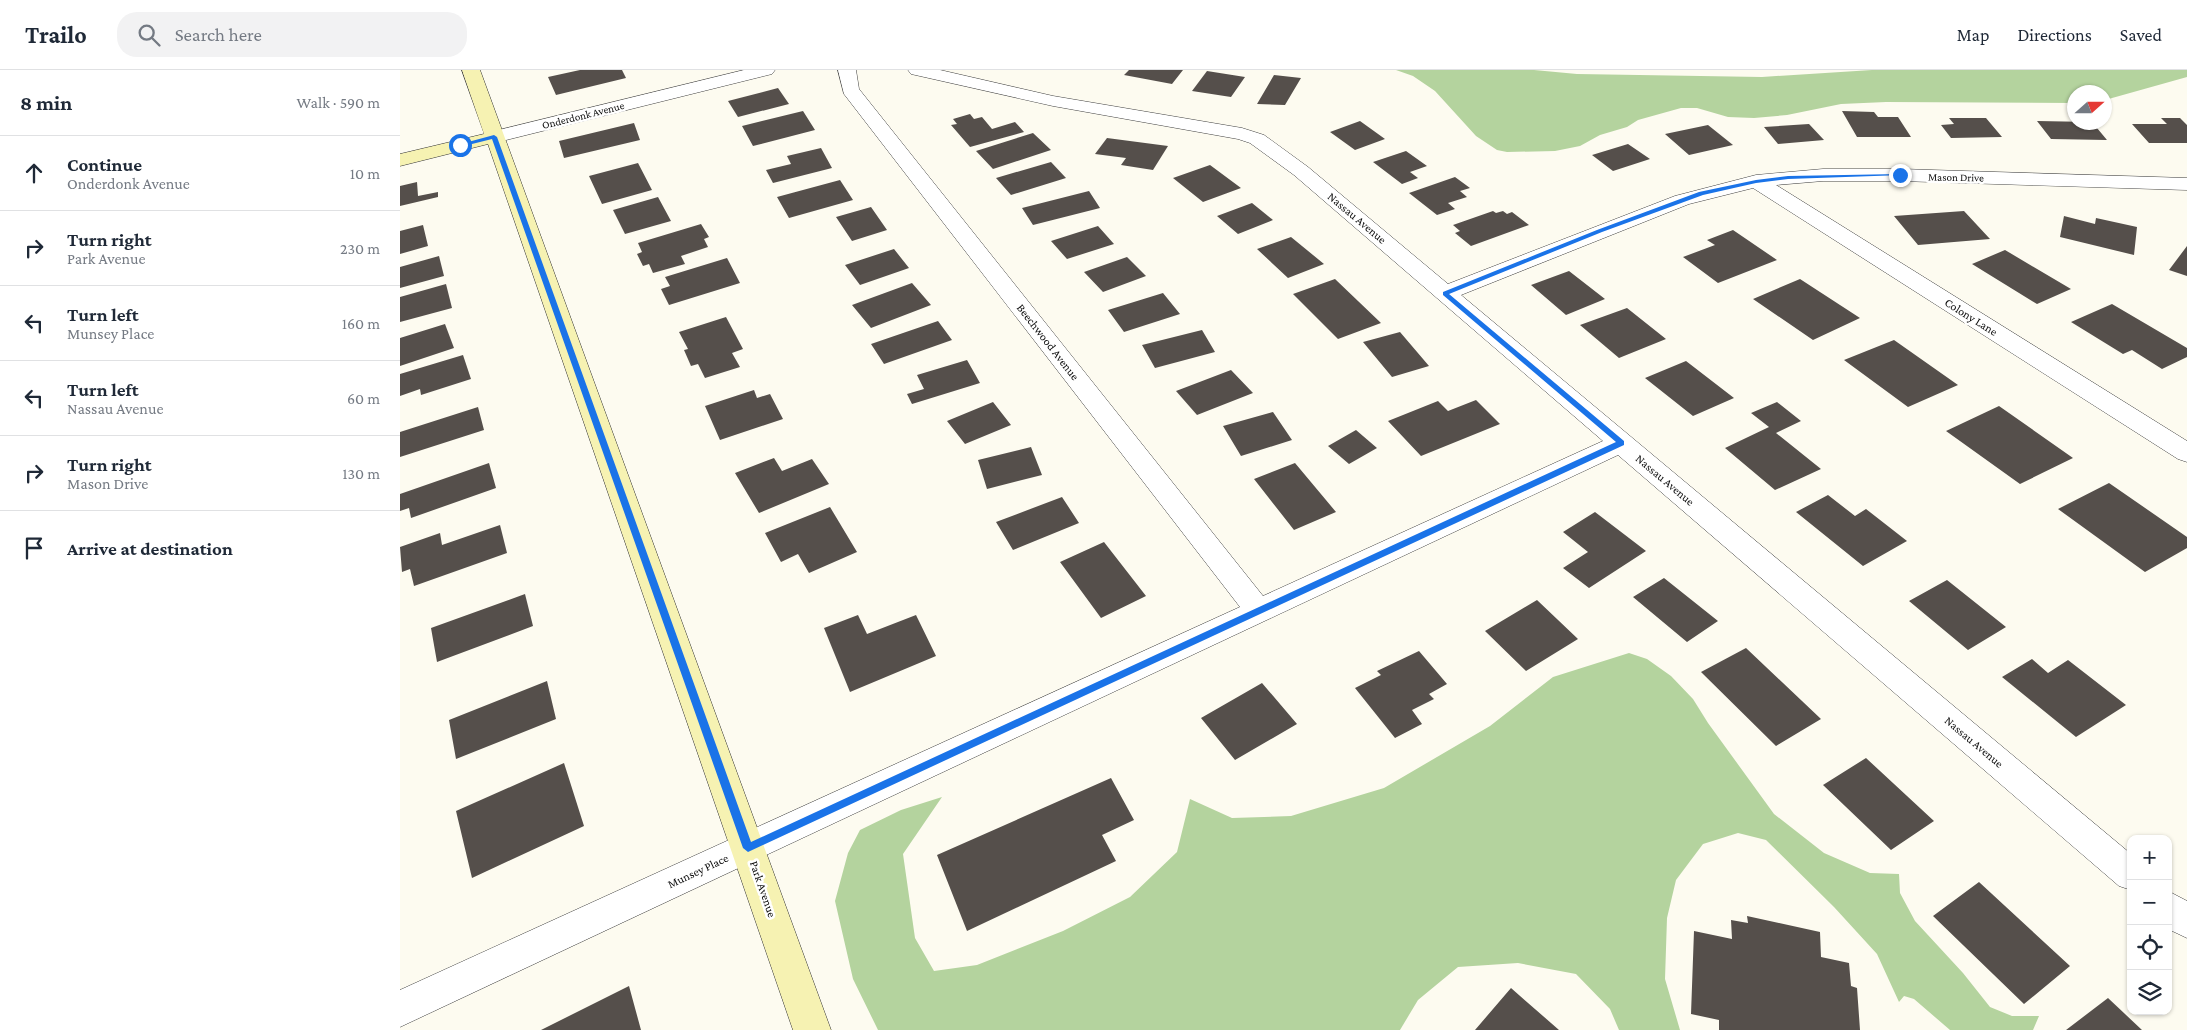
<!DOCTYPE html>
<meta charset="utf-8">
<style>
:root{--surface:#fff;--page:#f2f2f3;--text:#1f2937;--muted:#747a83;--line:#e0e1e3}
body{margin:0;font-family:"Crimson Pro",serif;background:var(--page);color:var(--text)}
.controls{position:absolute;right:15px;bottom:15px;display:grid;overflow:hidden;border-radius:10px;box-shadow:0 1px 4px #0004}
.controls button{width:45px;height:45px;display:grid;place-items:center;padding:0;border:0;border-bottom:1px solid var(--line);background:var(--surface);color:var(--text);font:25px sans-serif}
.compass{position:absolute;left:1667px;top:15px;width:45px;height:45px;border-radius:50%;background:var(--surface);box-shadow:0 1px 4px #0004;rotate:69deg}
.stop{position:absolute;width:15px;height:15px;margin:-11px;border:4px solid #1a73e8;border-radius:50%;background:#fff}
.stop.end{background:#1a73e8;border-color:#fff;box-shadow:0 1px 5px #0008}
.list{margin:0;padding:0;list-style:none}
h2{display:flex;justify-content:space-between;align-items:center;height:65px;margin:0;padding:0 20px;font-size:21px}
h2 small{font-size:16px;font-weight:400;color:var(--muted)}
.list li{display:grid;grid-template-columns:32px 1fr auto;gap:15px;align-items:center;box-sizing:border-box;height:75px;padding:0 20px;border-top:1px solid var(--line)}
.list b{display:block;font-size:19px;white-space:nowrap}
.list p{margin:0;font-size:16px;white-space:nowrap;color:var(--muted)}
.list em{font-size:16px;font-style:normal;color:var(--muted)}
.icon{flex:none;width:28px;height:28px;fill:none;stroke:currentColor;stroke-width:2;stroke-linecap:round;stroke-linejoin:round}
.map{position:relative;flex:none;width:1787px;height:960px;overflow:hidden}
header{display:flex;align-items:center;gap:30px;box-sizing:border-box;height:70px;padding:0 25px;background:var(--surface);border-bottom:1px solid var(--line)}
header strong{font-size:24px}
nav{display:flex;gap:28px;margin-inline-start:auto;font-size:18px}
.search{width:350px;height:45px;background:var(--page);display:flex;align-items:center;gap:12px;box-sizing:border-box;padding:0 18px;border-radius:20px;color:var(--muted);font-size:19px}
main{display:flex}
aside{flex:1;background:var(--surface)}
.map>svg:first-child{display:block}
.forest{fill:#b4d39e}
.building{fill:#554f4b}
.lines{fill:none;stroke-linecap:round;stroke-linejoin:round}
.street-casing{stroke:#404040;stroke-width:1}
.secondary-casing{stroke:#2f2f2f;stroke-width:1}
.street{fill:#fff;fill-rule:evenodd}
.secondary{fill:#f6f2b2;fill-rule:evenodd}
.route{fill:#1a73e8}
.labels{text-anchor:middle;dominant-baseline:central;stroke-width:5;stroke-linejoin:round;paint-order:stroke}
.far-street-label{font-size:11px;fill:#0d0d0d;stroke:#fff}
.street-label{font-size:12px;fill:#0d0d0d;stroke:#fff}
</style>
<header>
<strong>Trailo</strong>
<div class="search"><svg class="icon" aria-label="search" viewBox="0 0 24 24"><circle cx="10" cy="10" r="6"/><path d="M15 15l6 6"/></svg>Search here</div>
<nav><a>Map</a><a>Directions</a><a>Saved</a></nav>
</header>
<main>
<aside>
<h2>8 min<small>Walk · 590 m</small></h2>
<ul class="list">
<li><svg class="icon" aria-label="ahead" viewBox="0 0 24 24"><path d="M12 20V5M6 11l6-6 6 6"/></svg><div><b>Continue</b><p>Onderdonk Avenue</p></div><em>10 m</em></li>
<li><svg class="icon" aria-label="right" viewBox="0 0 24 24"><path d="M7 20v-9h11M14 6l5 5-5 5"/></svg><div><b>Turn right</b><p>Park Avenue</p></div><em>230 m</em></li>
<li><svg class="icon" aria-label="left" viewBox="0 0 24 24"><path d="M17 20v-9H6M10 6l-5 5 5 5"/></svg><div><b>Turn left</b><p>Munsey Place</p></div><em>160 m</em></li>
<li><svg class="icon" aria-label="left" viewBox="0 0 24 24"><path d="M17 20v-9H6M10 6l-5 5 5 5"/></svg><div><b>Turn left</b><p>Nassau Avenue</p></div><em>60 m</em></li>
<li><svg class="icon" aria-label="right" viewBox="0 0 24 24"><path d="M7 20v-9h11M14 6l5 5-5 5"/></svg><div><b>Turn right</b><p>Mason Drive</p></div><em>130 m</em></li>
<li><svg class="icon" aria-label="arrive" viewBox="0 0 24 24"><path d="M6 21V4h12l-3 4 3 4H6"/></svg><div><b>Arrive at destination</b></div></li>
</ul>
</aside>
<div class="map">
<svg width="1787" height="960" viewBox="0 0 1787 960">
<rect width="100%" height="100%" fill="#fdfbf0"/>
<path class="forest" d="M996 0H1134L1177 4 1362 7 1472 0H1787V7L1705 30 1704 22H1674V33L1486 32 1441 34 1387 45 1354 48 1328 47 1297 38H1281L1238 50 1227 57 1200 65 1180 76 1155 81 1107 82 1097 80 1076 66 1035 21 1013 6Z
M1229 583 1247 589 1271 606 1293 629 1308 653 1374 744 1424 783 1470 803 1499 804 1500 823 1515 851 1563 903 1590 937 1612 946H1639L1633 960H1550L1514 929 1504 926 1499 932 1477 884 1434 837 1366 770 1338 763 1303 774 1276 810 1267 848 1265 909 1280 960H1219L1210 939 1176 904 1118 893 1058 897 1018 930 1000 960H478L453 909 435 831 448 783 460 760 501 740 542 727 503 784 515 868 534 901 577 895 663 861 730 827 777 782 790 729 832 748 891 746 984 718 1090 656 1153 607Z"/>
<path class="building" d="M180 0H222L226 8 156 25 148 7Z
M729 0H783L772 14 724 5Z
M807 1 845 7 831 27 792 21Z
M874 5 901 8 885 35 857 34Z
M378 18 389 34 338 47 328 31Z
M403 41 415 60 353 76 342 56Z
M1442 41 1474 42 1478 47H1498L1511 67H1457Z
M570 44 574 49 582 47 592 59 615 52 624 62 570 77 551 55 557 54 553 49Z
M1549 48H1586L1602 67 1551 68 1541 55 1554 54Z
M1761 48H1780L1787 55V73H1749L1732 54H1767Z
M960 51 985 69 955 80 930 62Z
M1637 51 1692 52 1707 70 1651 69Z
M234 53 240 70 164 88 159 71Z
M1409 54 1424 70 1378 74 1364 57Z
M1308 55 1333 75 1289 85 1265 64Z
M633 63 651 80 593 99 576 81Z
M707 68 768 76 753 100 721 95 726 88 695 84Z
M1228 74 1250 89 1213 101 1192 85Z
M421 78 432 98 373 113 366 100 391 94 387 86Z
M1006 81 1027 96 1010 102 1018 108 1002 114 973 92Z
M651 92 666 108 611 125 596 108Z
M238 93 252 120 202 134 189 106Z
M810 95 841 118 803 132 773 108Z
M1055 107 1070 118 1060 121 1067 127 1048 133 1055 139 1037 145 1009 123Z
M440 110 453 130 389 148 377 127Z
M17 112 18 126 38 122V127L0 136V116Z
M689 121 700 138 633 155 622 138Z
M258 127 271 151 225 164 213 140Z
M852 133 873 150 838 164 817 146Z
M471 137 487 160 452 171 436 147Z
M1093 141 1096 143 1103 141 1107 144 1112 142 1129 155 1071 176 1055 163 1060 161 1053 155Z
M1564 141 1590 169 1518 175 1494 146Z
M1664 146 1695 154 1696 148 1737 157 1734 185 1660 167Z
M301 154 309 167 304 169 308 177 281 186 285 194 253 203 249 194 243 196 237 184 242 182 238 173Z
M23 155 28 176 0 184V161Z
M698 156 714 174 667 189 651 171Z
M1333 160 1377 190 1318 213 1283 187 1315 175 1307 170Z
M891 167 924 194 888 208 857 179Z
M1787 176V206L1769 200Z
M494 179 509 198 460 215 445 195Z
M1605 180 1671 219 1637 234 1572 194Z
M39 186 44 206 0 218V197Z
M727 187 746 206 703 222 684 202Z
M327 188 340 213 269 235 261 219 270 216 265 207Z
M1169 201 1205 229 1166 245 1131 215Z
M935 209 981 253 938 269 893 224Z
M1400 209 1460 248 1413 270 1353 229Z
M512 213 531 235 471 258 452 235Z
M46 214 52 238 0 252V227Z
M763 223 780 244 724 262 708 240Z
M1712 234 1787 278V287L1762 299 1732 280 1723 284 1671 252Z
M1227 238 1266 269 1219 288 1180 255Z
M326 247 343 279 332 283 340 297 305 308 298 294 291 296 284 280 288 279 279 262Z
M538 251 552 270 484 294 471 274Z
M45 254 54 278 0 296V268Z
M802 260 815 282 755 298 742 275Z
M1000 262 1029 296 992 307 963 272Z
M1494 270 1558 315 1508 337 1444 290Z
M63 285 71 309 21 325 20 319 0 326V304Z
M567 290 580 313 512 334 507 324 524 319 517 305Z
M1286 291 1334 328 1293 346 1245 308Z
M831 300 853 323 797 345 776 321Z
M354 320 357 328 370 324 383 349 320 370 305 336Z
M1076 330 1100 354 1021 386 988 351 1038 331 1048 341Z
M593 332 611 355 565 374 547 351Z
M1377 332 1401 351 1376 363 1421 399 1375 420 1325 378 1369 357 1351 343Z
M1599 336 1673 388 1620 414 1546 361Z
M78 337 84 360 0 387V362Z
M873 342 892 370 841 386 823 356Z
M956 360 977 378 949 394 928 376Z
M631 377 642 405 587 419 578 390Z
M374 388 382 401 412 389 429 414 359 443 335 403Z
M89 393 96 418 11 448 9 438 0 441V424Z
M895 393 936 442 894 460 854 409Z
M1709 413 1787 467V478L1745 502 1658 439Z
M1428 425 1455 446 1466 439 1507 471 1463 496 1396 442Z
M662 427 679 453 613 480 596 452Z
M430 437 457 482 409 503 398 484 381 492 365 463Z
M1195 442 1246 481 1189 518 1163 498 1188 482 1163 462Z
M100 455 107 483 14 516 10 499 2 502 0 477 40 463 42 475Z
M704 472 746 526 701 548 660 492Z
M1264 508 1318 551 1287 572 1233 527Z
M1547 510 1606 557 1568 580 1509 531Z
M125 524 133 556 37 592 31 558Z
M1137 530 1178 569 1126 601 1085 561Z
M458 545 467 564 516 545 536 586 450 622 424 558Z
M1346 578 1421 649 1376 676 1301 602Z
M1019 581 1047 614 1029 624 1034 629 1012 640 1022 654 995 668 955 618 981 605 977 601Z
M1632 589 1648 603 1668 590 1726 635 1676 667 1602 607Z
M147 611 156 649 56 689 49 650Z
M862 613 897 654 835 690 801 648Z
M1466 688 1534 751 1491 780 1423 715Z
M164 693 184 756 72 808 56 741Z
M711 708 734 750 702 765 716 791 567 861 537 785Z
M1579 812 1670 896 1624 934 1533 846Z
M1347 846 1420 862 1421 887 1449 893 1451 916 1457 918 1460 960H1319V950L1291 944 1294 861 1332 869 1331 850 1348 853Z
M229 916 241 960H141Z
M1111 918 1159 960H1075Z
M1708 928 1742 960H1666Z"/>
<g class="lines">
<defs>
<path id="street" d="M344 0H375L372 4 94 73 87 71 84 67 87 63Z
M438 0H456L459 19 863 526 1203 371 894 105 850 73 838 69 653 36 511 4 508 0H540L653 26 842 58 864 65 908 97 1048 214 1275 126 1356 105 1423 99H1500L1787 108V120L1500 111H1423L1376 115 1787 371V392L1778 389 1353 118 1289 134 1061 225 1731 784V820L1719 816 1218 385 0 957V920L840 537 444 24Z
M1768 821 1787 831V868L1768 859Z"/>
<path id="secondary" d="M62 0H80L431 960H393L88 74 0 96V84L84 64Z"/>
</defs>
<use href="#street" class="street-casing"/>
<use href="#secondary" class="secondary-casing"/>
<use href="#street" class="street"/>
<use href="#secondary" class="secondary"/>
</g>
<path class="route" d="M94 65 97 67 351 772 1216 372 1043 225V222L1197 160 1299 122 1356 110 1388 106 1500 104 1503 105 1388 109 1356 113 1303 125 1202 162 1049 224 1224 371V375L348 782 343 778 92 69 60 77 57 75Z"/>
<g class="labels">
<g class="far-street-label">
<text transform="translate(183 45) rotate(-14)">Onderdonk Avenue</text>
<text transform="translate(1556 107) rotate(1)">Mason Drive</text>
</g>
<g class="street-label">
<text transform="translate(957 148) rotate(40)">Nassau Avenue</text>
<text transform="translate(1571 247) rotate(32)">Colony Lane</text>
<text transform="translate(648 272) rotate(52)">Beechwood Avenue</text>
<text transform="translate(1265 410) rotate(40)">Nassau Avenue</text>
<text transform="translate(1574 672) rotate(40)">Nassau Avenue</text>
<text transform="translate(298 801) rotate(-25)">Munsey Place</text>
<text transform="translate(363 819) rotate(71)">Park Avenue</text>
</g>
</g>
</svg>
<div class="controls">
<button>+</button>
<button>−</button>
<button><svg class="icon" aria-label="locate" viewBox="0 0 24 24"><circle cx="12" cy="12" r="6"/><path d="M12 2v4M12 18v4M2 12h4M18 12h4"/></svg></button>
<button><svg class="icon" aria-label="layers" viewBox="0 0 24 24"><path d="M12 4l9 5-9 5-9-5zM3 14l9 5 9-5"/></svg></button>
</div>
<svg class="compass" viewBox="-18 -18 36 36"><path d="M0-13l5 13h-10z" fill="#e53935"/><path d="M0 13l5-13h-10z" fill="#747a83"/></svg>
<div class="stop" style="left:60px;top:75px"></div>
<div class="stop end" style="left:1500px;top:105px"></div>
</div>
</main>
